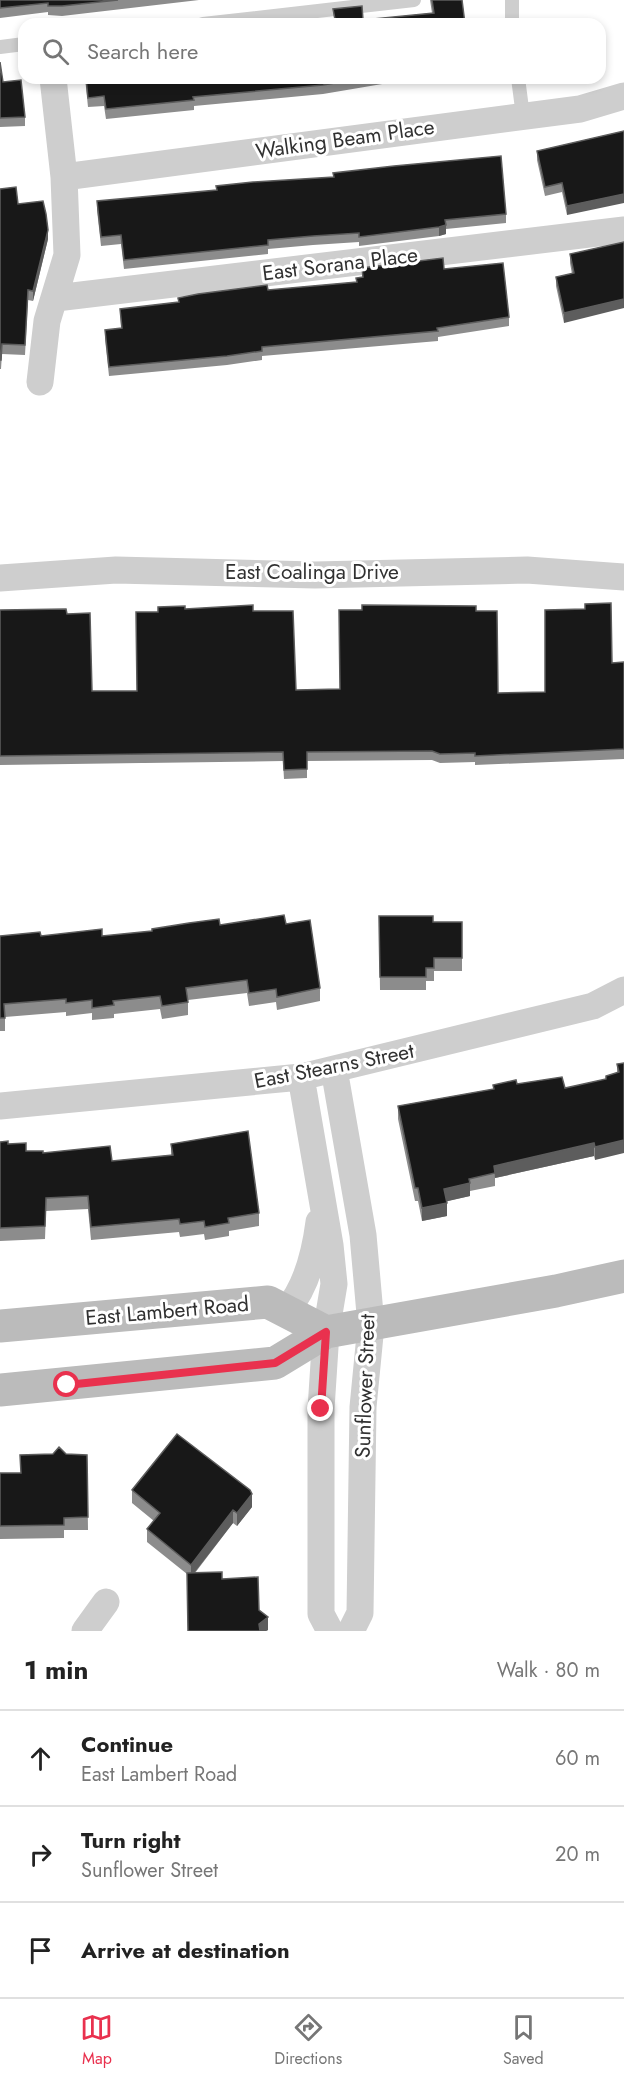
<!DOCTYPE html>
<meta charset="utf-8">
<style>
:root{--surface:#fff;--page:#f2f2f2;--text:#222;--muted:#767676;--line:#e0e0e0;--accent:#e9314e}
body{margin:0;font-family:Jost,sans-serif;background:var(--page);color:var(--text)}
.stop{position:absolute;width:18px;height:18px;margin:-14px;border:4px solid #e9314e;border-radius:50%;background:#fff}
.stop.end{background:#e9314e;border-color:#fff;box-shadow:0 2px 6px #0008}
.list{margin:0;padding:0;list-style:none}
h2{display:flex;justify-content:space-between;align-items:center;height:78px;margin:0;padding:0 24px;font-size:26px}
h2 small{font-size:20px;font-weight:400;color:var(--muted)}
.list li{display:grid;grid-template-columns:39px 1fr auto;gap:18px;align-items:center;box-sizing:border-box;height:96px;padding:0 24px;border-top:2px solid var(--line)}
.list b{display:block;font-size:22px;white-space:nowrap}
.list p{margin:0;font-size:20px;white-space:nowrap;color:var(--muted)}
.list em{font-size:20px;font-style:normal;color:var(--muted)}
.icon{flex:none;width:33px;height:33px;fill:none;stroke:currentColor;stroke-width:2;stroke-linecap:round;stroke-linejoin:round}
.map{position:relative;flex:none;width:624px;height:1631px;overflow:hidden}
.search{position:absolute;background:var(--surface);box-shadow:0 3px 9px #0003;left:18px;right:18px;top:18px;height:66px;display:flex;align-items:center;gap:15px;box-sizing:border-box;padding:0 21px;border-radius:18px;color:var(--muted);font-size:22px}
.sheet{height:366px;background:var(--surface)}
nav{display:flex;justify-content:space-around;align-items:center;box-sizing:border-box;height:84px;border-top:2px solid var(--line);background:var(--surface);font-size:16px;color:var(--muted)}
nav a{display:grid;justify-items:center;gap:3px}
nav .on{color:var(--accent)}
.map>svg:first-child{display:block}
.lines{fill:none;stroke-linecap:round;stroke-linejoin:round}
.lane{stroke:#cecece;stroke-width:14}
.street{stroke:#cecece;stroke-width:27}
.secondary{stroke:#bbb;stroke-width:33}
.wall{fill:#8c8c8c}
.shaded-wall{fill:#5d5d5d}
.building{fill:#181818;stroke:#5d5d5d;stroke-width:1.5}
.route{stroke:#e9314e;stroke-width:8}
.labels{text-anchor:middle;dominant-baseline:central;stroke-width:6;stroke-linejoin:round;paint-order:stroke}
.street-label{font-size:21px;fill:#313131;stroke:#fff}
</style>
<div class="map">
<svg width="624" height="1631" viewBox="0 0 624 1631">
<rect width="100%" height="100%" fill="#fff"/>
<g class="lines">
<path class="lane" d="M512 0V24
M203 24 414 0
M0 47 24 44
M518 78 523 116"/>
<path class="street" d="M64 177 580 109 624 96
M56 298 624 230
M40 382 47 321 67 255 64 177 53 78
M0 578 116 570 315 575 527 570 624 577
M334 1069 363 1235 371 1325 363 1407 360 1613 351 1631
M301 1077 330 1245 334 1284 326 1332 321 1409V1614L330 1631
M0 1106 301 1077 593 1006 624 990
M286 1311C307 1287 315 1253 319 1222
M85 1631 106 1602"/>
<path class="secondary" d="M0 1326 268 1302 326 1332
M0 1390 275 1363 326 1332 556 1291 624 1276"/>
</g>
<path class="wall" d="M0 0H199L62 16 48 15V12L0 18Z
M430 0H462L465 24 334 19 333 9 363 20 432 13Z
M0 62 3 82 25 117V126L0 127Z
M85 78H438L400 81 323 94 194 106V110L106 119 104 106 88 107Z
M624 131 567 215 562 192 545 196 537 160V151Z
M0 189 18 204 48 239 33 301 28 300 25 355 2 354 1 369H0Z
M97 201 506 214V223L446 229V234L439 236 359 246V242L313 245 268 249V254L124 269 121 244 101 246 97 210Z
M624 242 564 323 556 286V277L572 274 570 263V254Z
M362 268 444 269 509 317V326L438 337V341L262 356V360L227 365 109 376 105 339V330L121 328 120 309 178 302V298L356 282 362 277Z
M185 609 253 611 296 690 340 689 476 611 498 693 545 692 612 663 624 662V759L475 765V762L440 763 432 760 307 761V778L284 779 283 761 0 765V610L67 614 92 691H137L158 612Z
M379 916 433 922H462V971H434V981H426V990H380Z
M286 924 320 988V1001L277 1010 276 1002 249 1006 247 993 188 1000V1015L162 1019 160 1009 114 1014V1018L92 1020V1013L66 1016V1012L5 1017V1031H0V936H102L220 925Z
M624 1063 595 1160 594 1156 495 1178V1186L470 1191V1196L447 1201V1216L422 1221 418 1201H415L398 1119V1106L493 1089V1085L517 1084 565 1088 606 1079 617 1073V1064Z
M0 1142 8 1144 26 1151 112 1161 171 1155V1144L259 1213V1226L229 1231V1236L205 1240 204 1234 180 1237 179 1232 91 1240 88 1209 46 1211 45 1239 0 1241Z
M66 1454 87 1455 88 1530H64V1538L0 1539V1473H20Z
M132 1490 252 1507 237 1526 233 1523 195 1573 222 1579 259 1610 268 1630 266 1631H188L187 1574 147 1542V1529L154 1521 132 1503Z"/>
<path class="shaded-wall" d="M624 194V203L567 215V206Z
M446 225V234L439 236V227Z
M48 230V239L33 301V291Z
M624 299V308L564 323V313Z
M624 1140V1153L595 1160V1147Z
M594 1143V1156L495 1178 494 1166Z
M470 1183V1196L444 1202V1189Z
M447 1203V1216L422 1221V1208Z
M252 1494V1507L237 1526V1513Z
M233 1510V1523L191 1577V1565Z
M268 1617V1630L266 1631H259V1624Z"/>
<path class="building" d="M0 0H118L62 6H48V3L0 8Z
M432 0H462L465 24H281L335 19 333 9 362 6 363 20 434 13Z
M0 62 3 82 21 80 25 117 0 118Z
M86 78H365L323 85 193 97 194 100 106 109 104 96 88 98Z
M624 131V194L567 206 562 183 545 187 537 151Z
M501 156 506 214 445 220 446 225 439 227 359 237V233L313 236 268 240V245L124 260 121 235 101 237 97 201 217 190 216 186 253 182 334 177 333 173 394 166Z
M16 187 18 204 43 201 46 214 48 230 33 291 28 290 25 345 2 344 1 360H0V189Z
M624 242V299L564 313 556 277 574 273 570 254Z
M443 258 444 269 503 263 509 317 437 328 438 331 262 347V351L227 356 109 367 105 330 122 328 120 309 179 302 178 298 198 294 267 285 268 290 357 282 356 278 363 277 362 268Z
M611 603 612 663 624 662V749L475 756V753L440 754 432 751 307 752V769L284 770 283 752 0 756V610L66 609 67 614 90 613 92 691H137L136 612H158V607L185 606V609L253 605V611H293L296 690 340 689 339 610H362V605L476 606V611H497L498 693 545 692V610L585 609V604Z
M284 915 286 924 310 920 320 988 277 997 276 989 249 993 247 980 186 988 188 1002 162 1006 160 996 113 1001 114 1005 92 1008V1000L66 1003V999L4 1004 5 1018H0V936L40 932 41 936 102 929V936L152 931V929L189 923 219 919 220 925Z
M379 916H433V922H462V958H434V968H426V977H380Z
M624 1063V1140L595 1147 594 1143 494 1166 495 1173 469 1179 470 1183 444 1189 447 1203 422 1208 418 1188H415L398 1106 494 1089 493 1085 516 1080 517 1084 562 1077 565 1088 606 1079V1076L619 1072 617 1064Z
M248 1131 259 1213 228 1218 229 1223 205 1227 204 1221 180 1224 179 1219 91 1227 88 1196 46 1198 45 1226 0 1228V1142L8 1141V1144L26 1143V1151H43V1153L110 1146 112 1161 173 1155 171 1144Z
M177 1434 250 1490 252 1494 237 1513 233 1510 191 1565 147 1529 160 1513 132 1490Z
M59 1447 66 1454 87 1455 88 1517 64 1518V1525L0 1526V1473H21L20 1455 53 1454Z
M222 1572V1579L258 1577 259 1610 268 1617 259 1624 260 1631H188L187 1573Z"/>
<g class="lines">
<path class="route" d="M67 1385 275 1363 326 1332 321 1409"/>
</g>
<g class="labels">
<g class="street-label">
<text transform="translate(345 139) rotate(-8)">Walking Beam Place</text>
<text transform="translate(340 264) rotate(-7)">East Sorana Place</text>
<text x="312" y="572">East Coalinga Drive</text>
<text transform="translate(334 1066) rotate(-11)">East Stearns Street</text>
<text transform="translate(167 1311) rotate(-5)">East Lambert Road</text>
<text transform="translate(365 1386) rotate(-88)">Sunflower Street</text>
</g>
</g>
</svg>
<div class="stop" style="left:67px;top:1385px"></div>
<div class="stop end" style="left:321px;top:1409px"></div>
<div class="search"><svg class="icon" aria-label="search" viewBox="0 0 24 24"><circle cx="10" cy="10" r="6"/><path d="M15 15l6 6"/></svg>Search here</div>
</div>
<section class="sheet">
<h2>1 min<small>Walk · 80 m</small></h2>
<ul class="list">
<li><svg class="icon" aria-label="ahead" viewBox="0 0 24 24"><path d="M12 20V5M6 11l6-6 6 6"/></svg><div><b>Continue</b><p>East Lambert Road</p></div><em>60 m</em></li>
<li><svg class="icon" aria-label="right" viewBox="0 0 24 24"><path d="M7 20v-9h11M14 6l5 5-5 5"/></svg><div><b>Turn right</b><p>Sunflower Street</p></div><em>20 m</em></li>
<li><svg class="icon" aria-label="arrive" viewBox="0 0 24 24"><path d="M6 21V4h12l-3 4 3 4H6"/></svg><div><b>Arrive at destination</b></div></li>
</ul>
</section>
<nav>
<a class="on"><svg class="icon" aria-label="map" viewBox="0 0 24 24"><path d="M3 6l6-2 6 2 6-2v14l-6 2-6-2-6 2zM9 4v14M15 6v14"/></svg>Map</a>
<a><svg class="icon" aria-label="directions" viewBox="0 0 24 24"><path d="M12 3l9 9-9 9-9-9zM9 14v-3h6M13 9l2 2-2 2"/></svg>Directions</a>
<a><svg class="icon" aria-label="saved" viewBox="0 0 24 24"><path d="M7 4h10v16l-5-4-5 4z"/></svg>Saved</a>
</nav>
